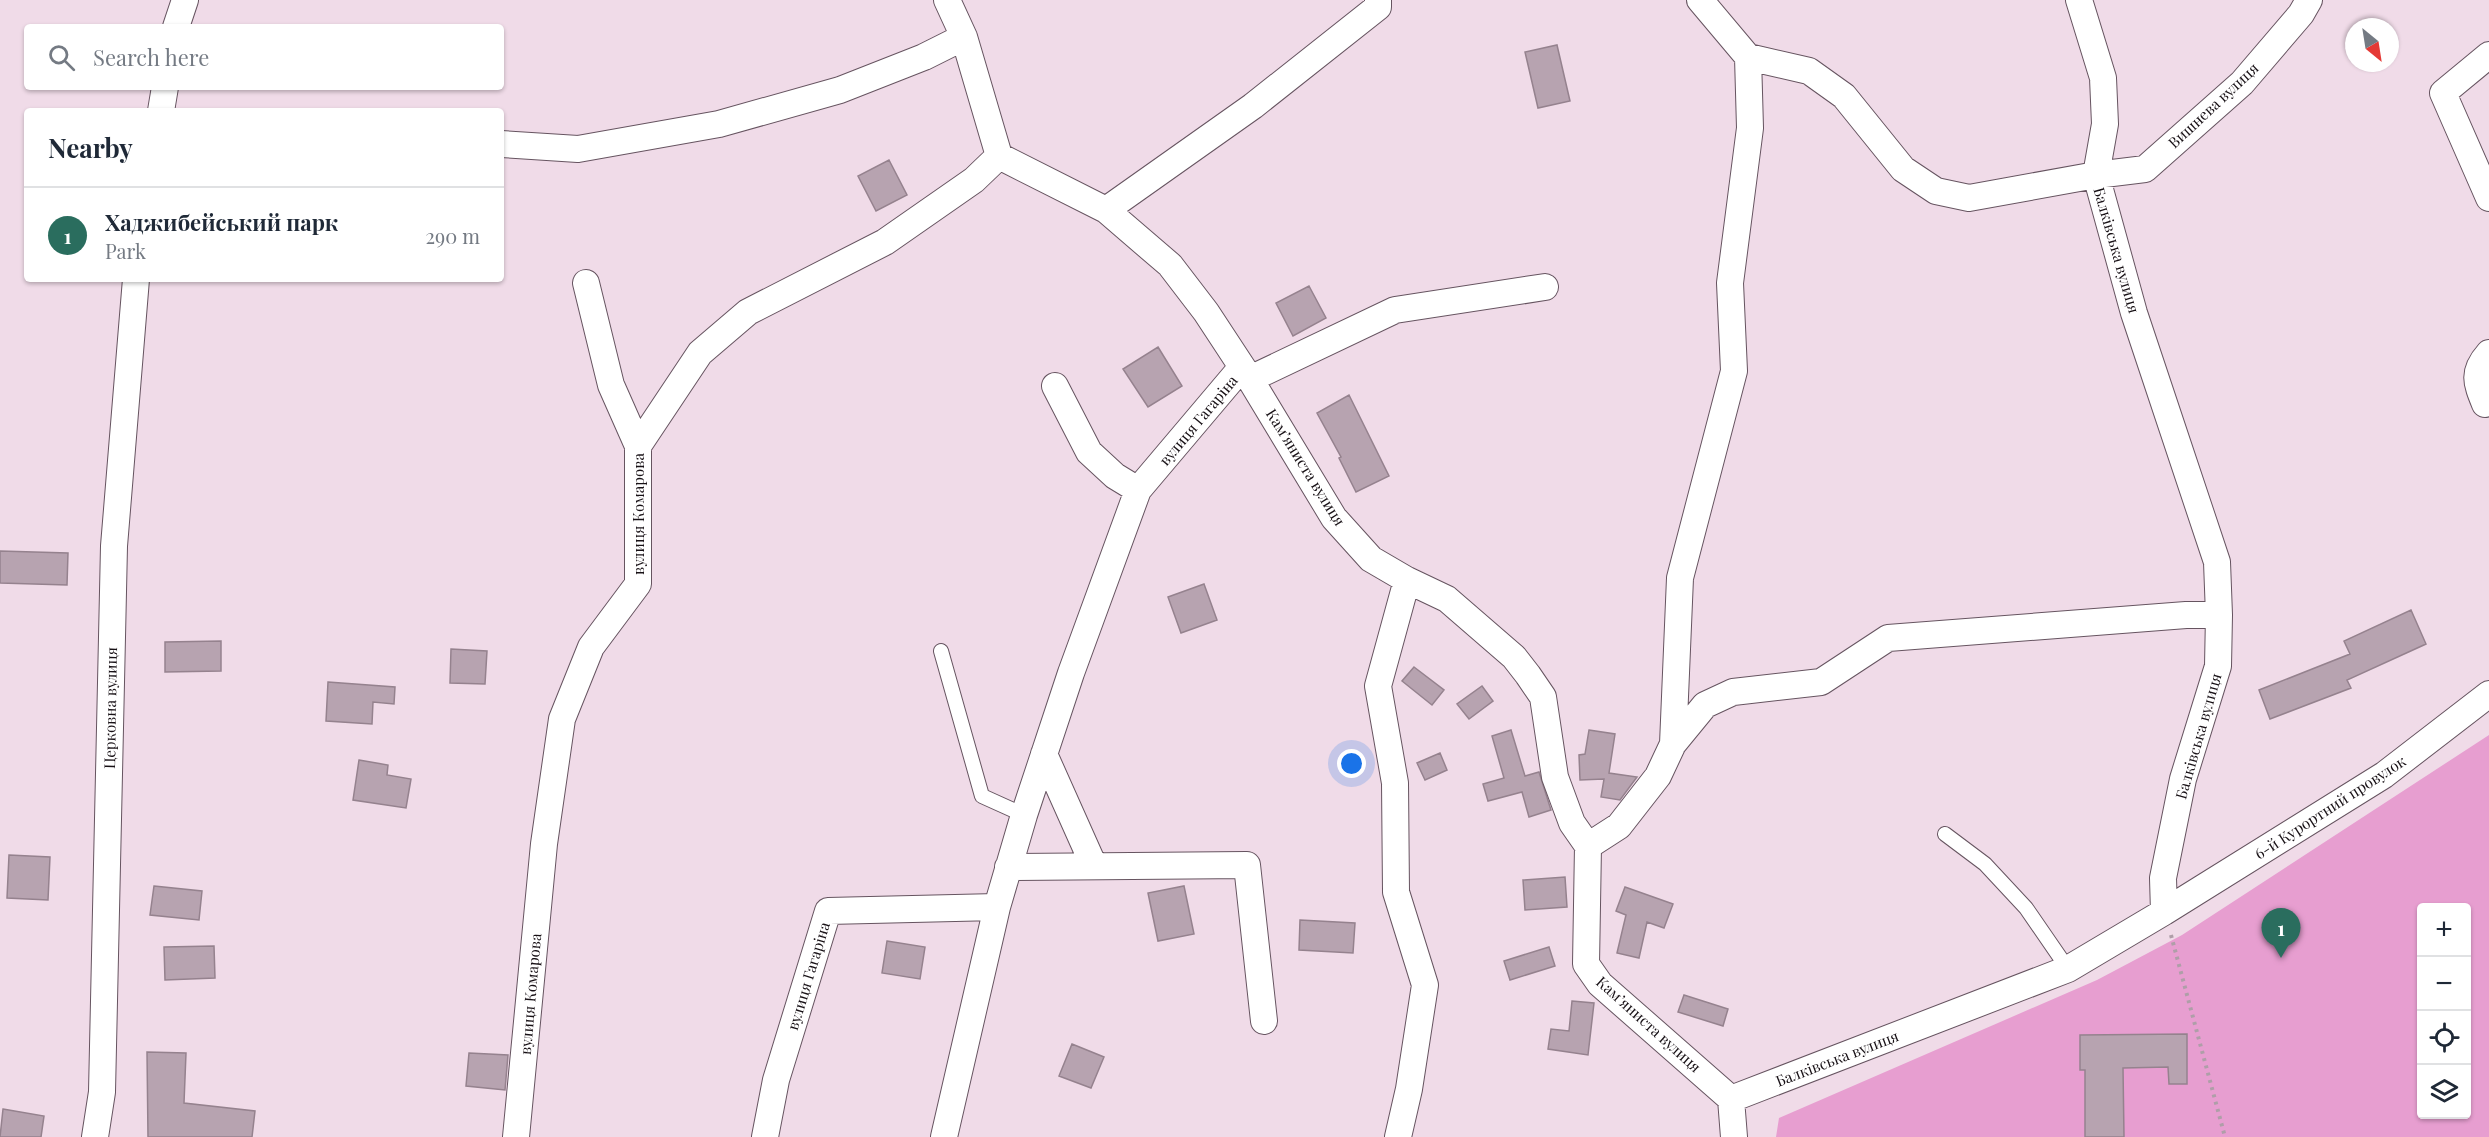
<!DOCTYPE html>
<meta charset="utf-8">
<style>
:root{--surface:#fff;--page:#f2f2f3;--text:#1f2937;--muted:#747a83;--line:#e0e1e3;--accent:#2a6d5e}
body{margin:0;font-family:"Playfair Display",serif;background:var(--page);color:var(--text)}
.controls{position:absolute;right:18px;bottom:18px;display:grid;overflow:hidden;border-radius:6px;box-shadow:0 2px 4px #0004}
.controls button{width:54px;height:54px;display:grid;place-items:center;padding:0;border:0;border-bottom:2px solid var(--line);background:var(--surface);color:var(--text);font:30px sans-serif}
.compass{position:absolute;left:2345px;top:18px;width:54px;height:54px;border-radius:50%;background:var(--surface);box-shadow:0 2px 4px #0004;rotate:150deg}
.you{position:absolute;left:1352px;top:764px;width:21px;height:21px;margin:-15px;border:4px solid #fff;border-radius:50%;background:#1a73e8;box-shadow:0 0 0 9px #1a73e833}
.badge{display:grid;place-items:center;width:39px;height:39px;border-radius:50%;background:var(--accent);color:#fff;font-size:20px;font-weight:700}
.pin{position:absolute;translate:-50% -50px;filter:drop-shadow(0 2px 3px #0008)}
.pin::after{content:'';position:absolute;top:32px;width:21px;height:18px;background:inherit;clip-path:polygon(0 0,100% 0,50% 100%)}
.list{margin:0;padding:0;list-style:none}
h2{display:flex;justify-content:space-between;align-items:center;height:78px;margin:0;padding:0 24px;font-size:26px}
h2 small{font-size:20px;font-weight:400;color:var(--muted)}
.list li{display:grid;grid-template-columns:39px 1fr auto;gap:18px;align-items:center;box-sizing:border-box;height:96px;padding:0 24px;border-top:2px solid var(--line)}
.list b{display:block;font-size:22px;white-space:nowrap}
.list p{margin:0;font-size:20px;white-space:nowrap;color:var(--muted)}
.list em{font-size:20px;font-style:normal;color:var(--muted)}
.icon{flex:none;width:33px;height:33px;fill:none;stroke:currentColor;stroke-width:2;stroke-linecap:round;stroke-linejoin:round}
.map{position:relative;flex:none;width:2489px;height:1137px;overflow:hidden}
.search{position:absolute;background:var(--surface);box-shadow:0 2px 4px #0004;left:24px;top:24px;width:480px;height:66px;display:flex;align-items:center;gap:15px;box-sizing:border-box;padding:0 21px;border-radius:6px;color:var(--muted);font-size:22px}
.panel{position:absolute;background:var(--surface);box-shadow:0 2px 4px #0004;left:24px;top:108px;width:480px;height:174px;border-radius:6px}
.map>svg:first-child{display:block}
.park{fill:#e79ed0;fill-rule:evenodd}
.building{fill:#b7a3b0;stroke:#95828e;stroke-width:1.5}
.lines{fill:none;stroke-linecap:round;stroke-linejoin:round}
.service-casing{stroke:#665460;stroke-width:16}
.minor-casing{stroke:#665460;stroke-width:28}
.path{stroke:#af9ea8;stroke-width:4;stroke-dasharray:3 4.5;stroke-linecap:butt}
.service{stroke:#fff;stroke-width:14}
.minor{stroke:#fff;stroke-width:26}
.labels{text-anchor:middle;dominant-baseline:central;stroke-width:4.5;stroke-linejoin:round;paint-order:stroke}
.street-label{font-size:15px;fill:#171015;stroke:#fff}
</style>
<div class="map">
<svg width="2489" height="1137" viewBox="0 0 2489 1137">
<rect width="100%" height="100%" fill="#f0dbe8"/>
<path class="park" d="M2489 735V1137H1776L1779 1118 2097 980 2182 935ZM2422 908H2466V1114H2422Z"/>
<path class="building" d="M1557 45 1570 101 1538 108 1525 52Z
M889 160 907 195 876 211 858 176Z
M1309 286 1326 318 1293 336 1276 303Z
M1158 347 1182 386 1148 407 1123 369Z
M1349 395 1389 476 1356 492 1339 458 1341 457 1317 413Z
M0 551 68 553 67 585 0 583Z
M1204 584 1217 620 1181 633 1168 597Z
M2411 610 2426 644 2347 680 2351 688 2270 719 2259 690 2350 654 2344 641Z
M221 641V671L165 672V642Z
M451 649 487 651 485 684 450 683Z
M1414 667 1444 690 1432 705 1402 681Z
M328 682 395 687 394 704 373 702 372 724 326 721Z
M1482 686 1493 701 1469 719 1457 704Z
M1511 730 1525 776 1539 772 1551 810 1529 817 1522 792 1488 801 1483 784 1504 778 1492 736Z
M1589 730 1615 734 1609 773 1637 777 1620 800 1601 797 1604 779 1580 780 1579 755 1585 754Z
M1440 753 1447 770 1425 780 1417 763Z
M359 760 388 765 387 775 411 779 406 808 353 800Z
M9 855 50 857 48 900 7 898Z
M1565 877 1567 907 1525 910 1523 880Z
M154 886 202 891 199 920 150 915Z
M1184 886 1194 934 1158 941 1148 893Z
M1625 887 1673 904 1664 928 1647 922 1639 958 1617 953 1626 915 1616 911Z
M1300 920 1355 923 1353 953 1299 950Z
M887 941 925 947 920 979 882 973Z
M214 946 215 978 165 980 164 947Z
M1549 947 1555 966 1510 980 1504 961Z
M1684 995 1728 1009 1723 1026 1678 1012Z
M1572 1001 1594 1003 1588 1055 1548 1049 1551 1029 1569 1031Z
M2187 1034V1084H2169L2168 1067 2123 1068 2124 1137H2085V1070H2080V1035Z
M1072 1044 1104 1057 1091 1088 1059 1076Z
M147 1052 186 1053 184 1103 255 1111 252 1137H148Z
M469 1053 508 1055 505 1090 466 1086Z
M3 1109 44 1116 41 1137H0Z"/>
<g class="lines">
<defs>
<path id="service" d="M941 651 982 796 1024 815
M1945 834 1985 864 2026 908 2068 969"/>
<path id="minor" d="M947 0 964 37 999 156 1106 210 1170 265 1206 312 1250 379 1334 518 1371 559 1407 580 1447 599 1514 657 1528 675 1543 697 1555 777 1572 823 1588 846 1586 964 1600 984 1731 1099 1734 1137
M1700 0 1748 57 1809 71 1844 96 1903 169 1936 191 1969 198 2096 175 2145 169 2242 83 2301 14 2309 0
M176 27 185 0
M2489 55 2443 93 2489 198
M161 111 165 87
M501 144 578 149 719 124 840 90 924 57 964 37
M1106 210 1253 106 1378 7V0
M586 283 611 385 638 446
M1250 379 1395 310 1545 287
M1055 386 1089 452 1115 476 1138 490
M2485 404C2476 382 2472 372 2489 353
M1673 744 1705 705 1733 692 1821 682 1888 638 2186 615H2219
M1044 754 1094 866
M1588 846 1619 826 1658 776 1673 744 1680 578 1734 371 1730 283 1750 128 1748 57
M1008 867 1247 865 1264 1021
M2164 912 2384 775 2489 694
M1731 1099 2068 969 2164 912 2163 878 2183 779 2218 666 2219 615 2217 562 2134 313 2096 175 2105 124 2103 78 2079 0
M95 1137 102 1092 114 546 136 279
M516 1137 544 844 562 719 591 647 638 584V446L700 353 748 312 885 242 974 180 999 156
M765 1137 776 1080 828 911 997 907
M944 1137 997 907 1024 815 1071 673 1138 490 1242 367
M1398 1137 1409 1089 1425 985 1396 892 1395 783 1378 686 1407 580"/>
</defs>
<use href="#service" class="service-casing"/>
<use href="#minor" class="minor-casing"/>
<path class="path" d="M2171 935 2225 1137"/>
<use href="#service" class="service"/>
<use href="#minor" class="minor"/>
</g>
<g class="labels">
<g class="street-label">
<text transform="translate(2213 105) rotate(-43)">Вишнева вулиця</text>
<text transform="translate(2117 250) rotate(74)">Балківська вулиця</text>
<text transform="translate(1198 420) rotate(-50)">вулиця Гагаріна</text>
<text transform="translate(1306 467) rotate(58)">Камʼяниста вулиця</text>
<text transform="translate(638 514) rotate(-90)">вулиця Комарова</text>
<text transform="translate(110 708) rotate(-89)">Церковна вулиця</text>
<text transform="translate(2198 736) rotate(-74)">Балківська вулиця</text>
<text transform="translate(2330 807) rotate(-33)">6-й Курортний провулок</text>
<text transform="translate(808 976) rotate(-73)">вулиця Гагаріна</text>
<text transform="translate(530 994) rotate(-85)">вулиця Комарова</text>
<text transform="translate(1649 1024) rotate(42)">Камʼяниста вулиця</text>
<text transform="translate(1837 1058) rotate(-21)">Балківська вулиця</text>
</g>
</g>
</svg>
<div class="controls">
<button>+</button>
<button>−</button>
<button><svg class="icon" aria-label="locate" viewBox="0 0 24 24"><circle cx="12" cy="12" r="6"/><path d="M12 2v4M12 18v4M2 12h4M18 12h4"/></svg></button>
<button><svg class="icon" aria-label="layers" viewBox="0 0 24 24"><path d="M12 4l9 5-9 5-9-5zM3 14l9 5 9-5"/></svg></button>
</div>
<svg class="compass" viewBox="-18 -18 36 36"><path d="M0-13l5 13h-10z" fill="#e53935"/><path d="M0 13l5-13h-10z" fill="#747a83"/></svg>
<div class="you"></div>
<div class="pin badge" style="left:2281px;top:958px">1</div>
<div class="search"><svg class="icon" aria-label="search" viewBox="0 0 24 24"><circle cx="10" cy="10" r="6"/><path d="M15 15l6 6"/></svg>Search here</div>
<section class="panel">
<h2>Nearby<small></small></h2>
<ul class="list">
<li><span class="badge">1</span><div><b>Хаджибейський парк</b><p>Park</p></div><em>290 m</em></li>
</ul>
</section>
</div>
